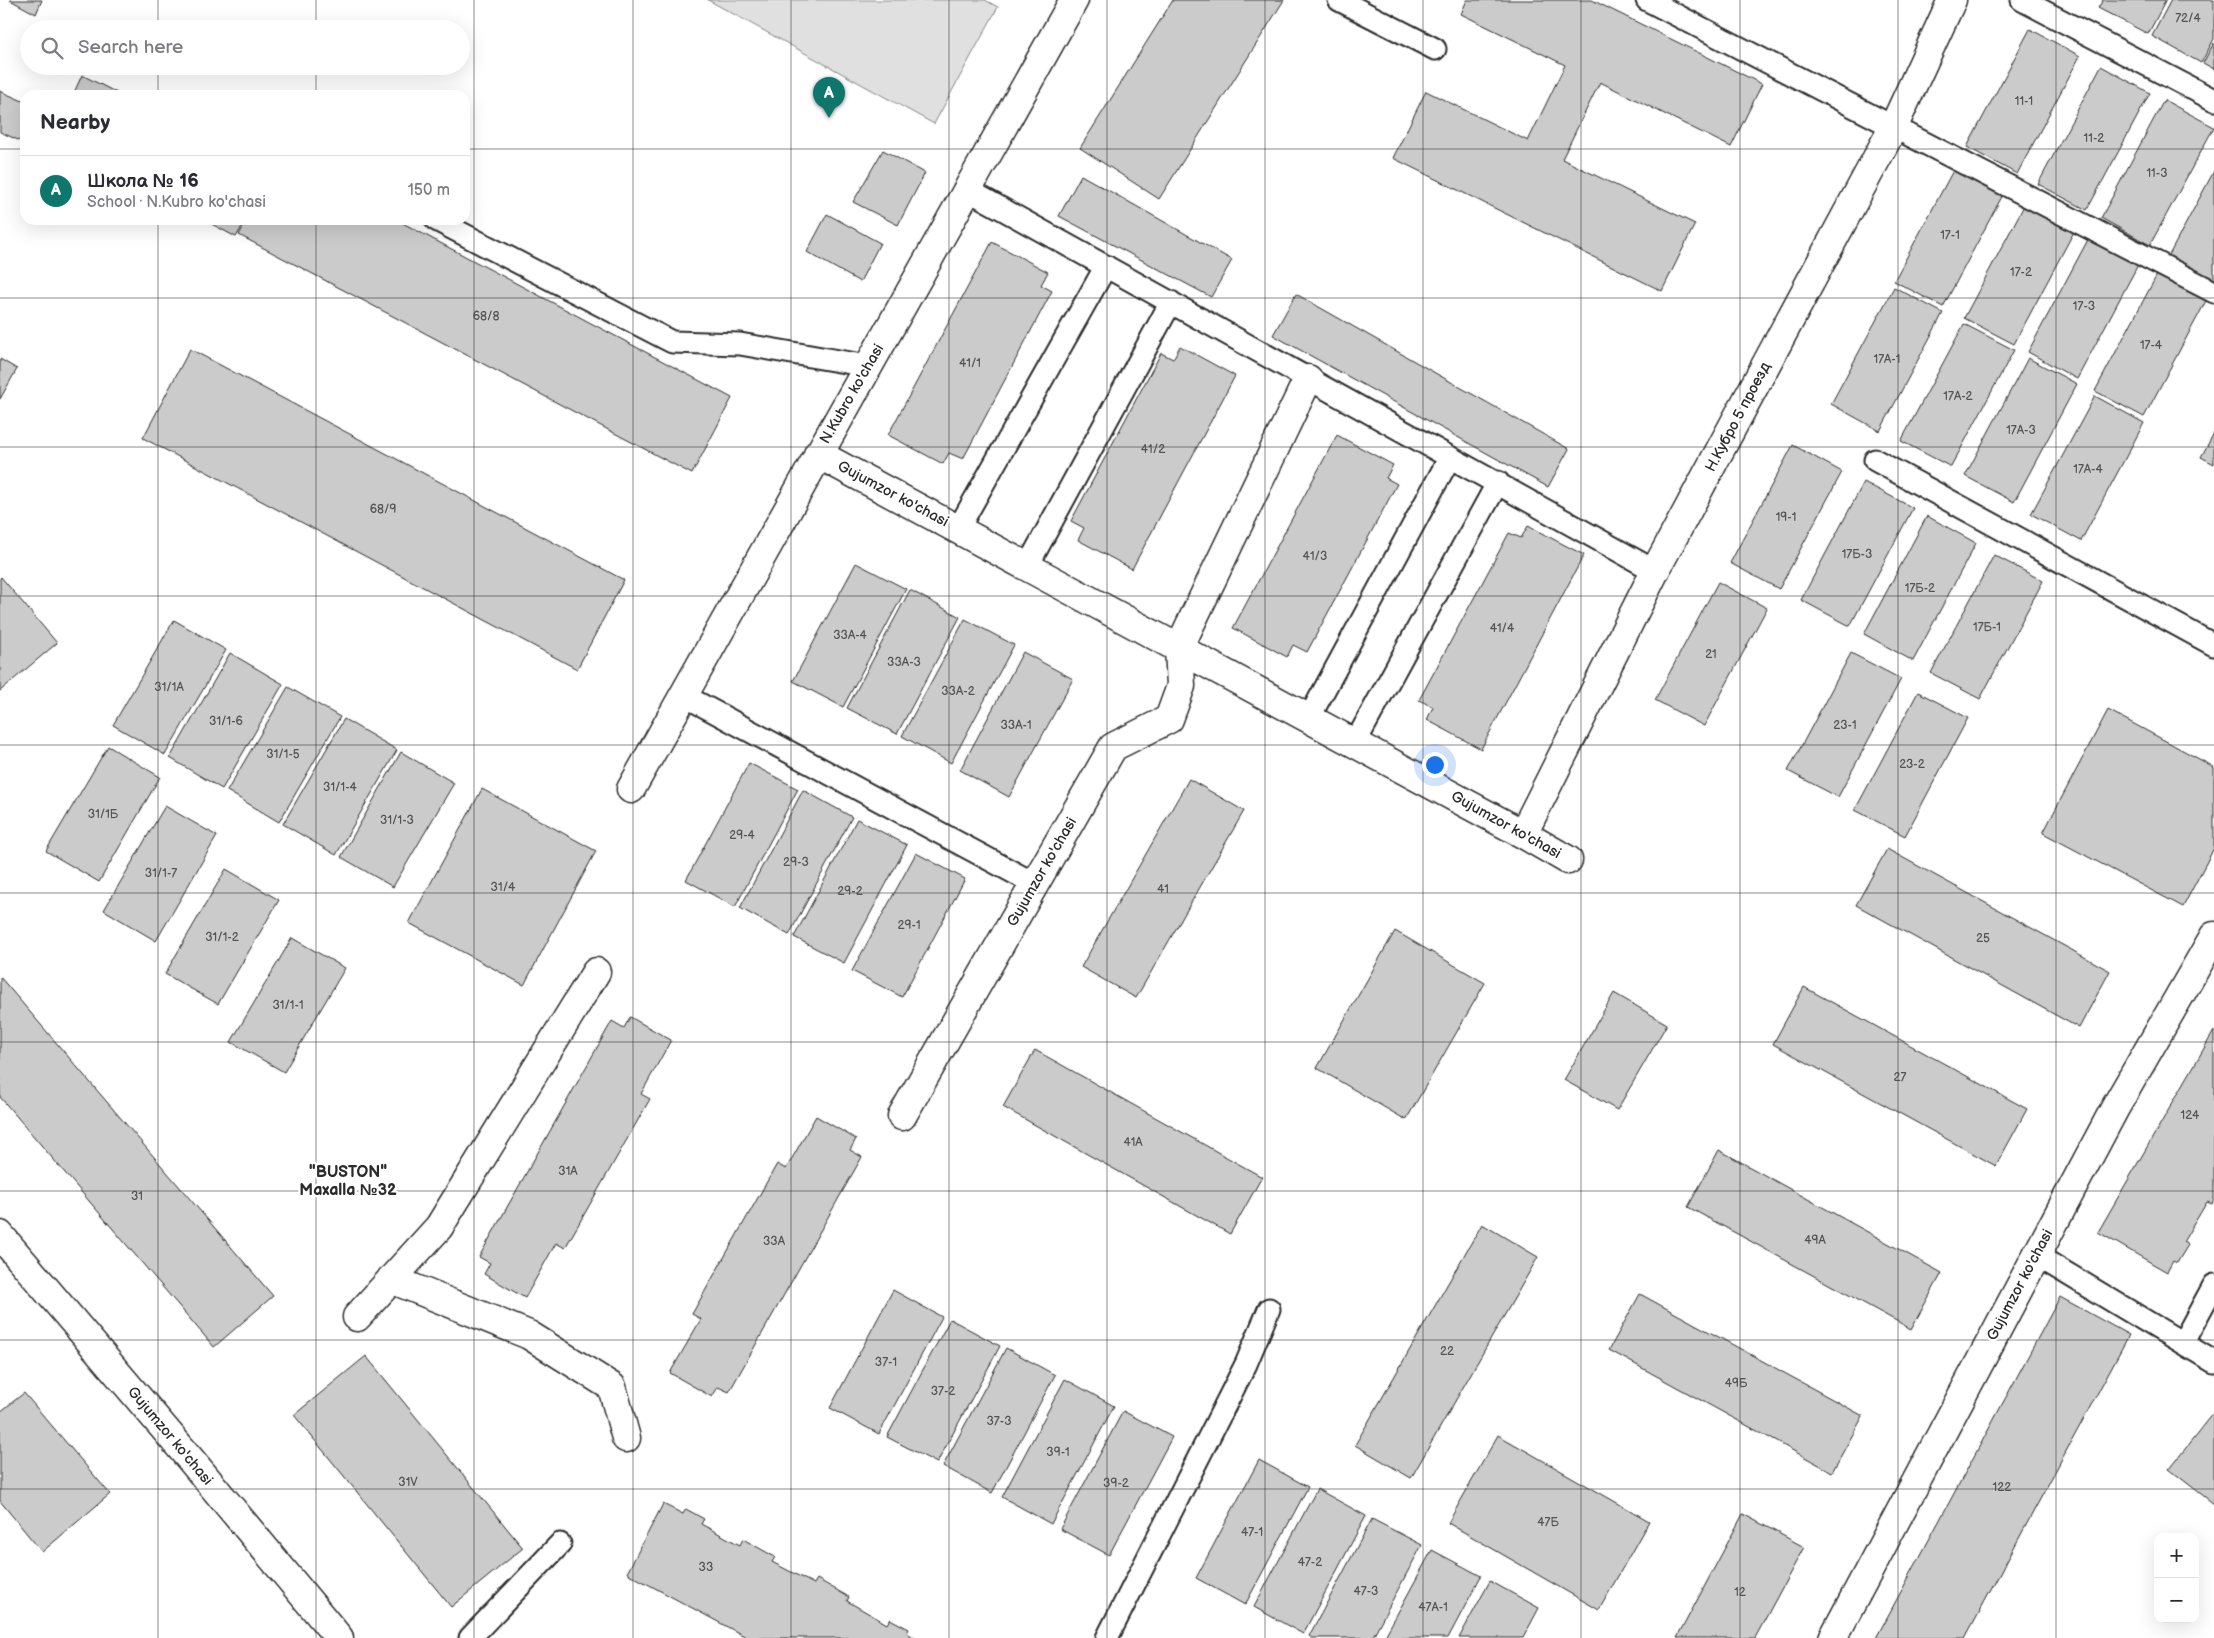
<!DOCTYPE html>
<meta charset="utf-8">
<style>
:root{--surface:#fff;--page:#f2f2f3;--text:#2b2b33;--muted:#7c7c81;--line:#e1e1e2;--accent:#0f766e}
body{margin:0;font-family:"Balsamiq Sans",sans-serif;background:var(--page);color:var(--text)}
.controls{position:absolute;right:15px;bottom:15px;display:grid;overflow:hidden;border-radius:10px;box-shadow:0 5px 20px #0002}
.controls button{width:45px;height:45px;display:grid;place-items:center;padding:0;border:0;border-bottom:1px solid var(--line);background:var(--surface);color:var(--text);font:25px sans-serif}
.you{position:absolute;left:1434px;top:764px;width:18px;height:18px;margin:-12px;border:4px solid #fff;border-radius:50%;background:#1a73e8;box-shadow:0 0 0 8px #1a73e833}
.badge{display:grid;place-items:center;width:32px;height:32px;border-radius:50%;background:var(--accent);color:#fff;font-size:16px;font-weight:700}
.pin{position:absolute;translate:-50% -41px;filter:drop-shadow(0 1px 2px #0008)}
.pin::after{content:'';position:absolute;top:26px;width:18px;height:15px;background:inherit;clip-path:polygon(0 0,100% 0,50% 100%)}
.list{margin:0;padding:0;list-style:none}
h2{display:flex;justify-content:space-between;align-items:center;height:65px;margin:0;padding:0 20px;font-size:21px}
h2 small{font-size:16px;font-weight:400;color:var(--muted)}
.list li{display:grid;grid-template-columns:32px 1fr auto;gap:15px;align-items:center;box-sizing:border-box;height:70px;padding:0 20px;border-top:1px solid var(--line)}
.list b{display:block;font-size:19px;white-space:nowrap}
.list p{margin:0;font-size:16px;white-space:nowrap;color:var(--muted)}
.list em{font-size:16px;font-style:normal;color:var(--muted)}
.icon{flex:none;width:28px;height:28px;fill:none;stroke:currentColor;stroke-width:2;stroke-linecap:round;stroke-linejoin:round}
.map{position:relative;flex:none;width:2214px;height:1638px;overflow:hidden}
.search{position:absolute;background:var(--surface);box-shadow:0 5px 20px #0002;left:20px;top:20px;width:450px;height:55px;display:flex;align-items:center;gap:12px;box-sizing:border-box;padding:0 18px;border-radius:28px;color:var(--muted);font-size:19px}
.panel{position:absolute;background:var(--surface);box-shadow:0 5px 20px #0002;left:20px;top:90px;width:450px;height:135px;border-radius:15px}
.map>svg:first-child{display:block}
.green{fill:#e0e0e0;stroke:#868686}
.building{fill:#cbcbcb;stroke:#2b2b2b}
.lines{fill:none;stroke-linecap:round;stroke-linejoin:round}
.service-casing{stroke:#2b2b2b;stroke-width:25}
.minor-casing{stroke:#2b2b2b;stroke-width:31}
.tertiary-casing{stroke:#2b2b2b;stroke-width:31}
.service{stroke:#fff;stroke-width:21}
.minor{stroke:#fff;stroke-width:28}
.tertiary{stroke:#fff;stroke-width:28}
.grid{fill:none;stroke:#2b2b2b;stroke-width:1;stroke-opacity:0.55}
.labels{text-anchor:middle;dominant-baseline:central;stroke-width:4.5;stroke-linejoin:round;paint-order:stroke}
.number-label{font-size:12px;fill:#535353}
.street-label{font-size:15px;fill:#2b2b2b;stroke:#fff}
.neighbourhood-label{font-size:16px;font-weight:bold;fill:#2b2b2b;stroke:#fff}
</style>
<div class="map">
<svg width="2214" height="1638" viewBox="0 0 2214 1638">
<rect width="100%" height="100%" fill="#fff"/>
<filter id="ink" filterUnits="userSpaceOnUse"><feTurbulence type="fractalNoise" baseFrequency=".02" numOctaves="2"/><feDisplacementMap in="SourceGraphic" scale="10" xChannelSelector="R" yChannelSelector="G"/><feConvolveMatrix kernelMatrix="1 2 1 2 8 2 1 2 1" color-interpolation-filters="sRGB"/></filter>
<g filter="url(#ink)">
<path class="green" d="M708 0H985L998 7 934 124Z"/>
<path class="building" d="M10 0H42L36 14Z
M1173 0H1284L1159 199 1080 148Z
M1467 0H1592L1762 84 1731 147 1600 82 1562 159 1695 224 1662 291 1393 158 1426 91 1528 141 1565 65 1461 14Z
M2103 0H2166L2148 34 2098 8Z
M2171 0H2214V39L2201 63 2152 36Z
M2030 29 2080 56 2017 174 1967 147Z
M2214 43V69L2203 63Z
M2101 66 2150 93 2087 210 2038 184Z
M82 75 121 95H73Z
M0 91 25 102V143L0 132Z
M2164 100 2214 127 2150 245 2101 218Z
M883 150 925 173 898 225 853 202Z
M1957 163 2006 189 1943 307 1894 281Z
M2214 171V281L2168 257Z
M1081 175 1232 260 1211 297 1059 216Z
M2027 200 2077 226 2014 344 1964 318Z
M827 214 880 243 860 282 807 252Z
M204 220H246L236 237Z
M247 220H397L732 398 692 474 239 235Z
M2091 234 2140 261 2077 379 2028 352Z
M992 242 1048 272 1041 285 1052 291 963 459 949 453 943 464 888 435Z
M2158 273 2207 299 2144 417 2095 391Z
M1894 287 1943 313 1880 431 1831 404Z
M1296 294 1569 449 1548 487 1273 335Z
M1964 324 2014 350 1951 467 1901 441Z
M1180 346 1235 376 1132 569 1078 540 1084 528 1071 521 1161 353 1173 359Z
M190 349 624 580 577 669 143 438Z
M2028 358 2077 384 2014 502 1965 476Z
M0 359 17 369 0 399Z
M2095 396 2144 423 2081 541 2031 514Z
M2214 433V464L2201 457Z
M1337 435 1393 465 1386 478 1397 484 1307 652 1293 645 1287 657 1233 628Z
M1793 445 1842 472 1779 589 1730 563Z
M1864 482 1913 508 1850 626 1801 600Z
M1927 516 1976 543 1913 661 1864 634Z
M1528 526 1584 555 1481 749 1427 720 1433 707 1419 700 1509 533 1521 538Z
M1994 555 2043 581 1980 699 1931 673Z
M856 563 906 589 843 707 793 681Z
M1 577 57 643 0 691V578Z
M1718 582 1767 608 1704 726 1655 700Z
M910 590 960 617 897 734 847 708Z
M965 619 1014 645 951 763 902 736Z
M174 620 226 650 165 755 113 725Z
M1023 652 1073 679 1009 797 960 770Z
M230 653 283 684 222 789 170 758Z
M1851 653 1901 679 1838 797 1788 771Z
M288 687 340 717 279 822 227 791Z
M1918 692 1968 718 1905 836 1855 810Z
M2108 710 2214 767V848L2183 907 2043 833Z
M344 719 397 750 336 855 283 824Z
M108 746 160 777 99 882 46 851Z
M401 752 454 783 393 887 341 857Z
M749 763 798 789 735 907 686 880Z
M1189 779 1244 811 1136 998 1081 967Z
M482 789 596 851 524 985 409 923Z
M803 790 852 817 789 935 740 908Z
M165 806 217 836 156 941 104 910Z
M857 819 907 845 844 963 794 937Z
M1887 849 2110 971 2079 1028 1856 905Z
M916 853 965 879 902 997 852 971Z
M226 869 279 900 218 1004 165 974Z
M1395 931 1485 983 1406 1120 1317 1068Z
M292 938 345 968 284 1072 231 1042Z
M0 977 273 1296 214 1347 0 1097Z
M1804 987 2027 1109 1996 1166 1773 1044Z
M1614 993 1667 1024 1617 1110 1564 1080Z
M630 1017 671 1040 641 1094 650 1099 565 1248 556 1243 525 1298 484 1274 490 1263 479 1257 612 1021 624 1028Z
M2214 1031V1200L2212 1204 2207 1202 2183 1242 2188 1245 2177 1263 2173 1261 2167 1272 2098 1232Z
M1035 1050 1262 1177 1230 1234 1003 1107Z
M816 1116 856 1139 850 1150 862 1157 729 1392 718 1387 712 1397 670 1373 701 1319 692 1314 777 1164 786 1169Z
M1719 1150 1942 1273 1911 1329 1688 1207Z
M1482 1224 1538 1257 1411 1478 1355 1445Z
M893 1290 942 1317 879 1434 830 1408Z
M1640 1294 1863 1416 1832 1472 1609 1350Z
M2060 1297 2129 1335 1965 1638H1876Z
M950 1319 1000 1346 937 1463 887 1437Z
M1006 1348 1055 1375 992 1493 943 1466Z
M366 1356 523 1548 451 1607 294 1415Z
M1065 1379 1114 1406 1051 1524 1002 1497Z
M24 1393 110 1494 42 1552 0 1501V1412Z
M1123 1411 1172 1437 1109 1555 1060 1529Z
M2214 1413V1504L2169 1469Z
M1498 1435 1649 1521 1599 1610 1448 1523Z
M1259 1460 1308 1487 1245 1605 1196 1578Z
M1317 1489 1366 1516 1303 1634 1254 1607Z
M663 1504 683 1514 686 1509 704 1519 701 1524 740 1545 743 1539 775 1557 772 1562 814 1584 817 1579 849 1597 847 1601 887 1624 890 1619 909 1629 907 1633 915 1638H748L627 1573Z
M1743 1514 1804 1547 1755 1638H1677Z
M1372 1519 1422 1545 1372 1638H1312L1309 1636Z
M1432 1550 1481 1576 1448 1638H1384Z
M1490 1581 1539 1608 1523 1638H1459Z"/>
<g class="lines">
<defs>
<path id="service" d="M1339 0 1435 49
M1647 0 2214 292
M2022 0 2214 100
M968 190 1655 571
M436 220 672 342 740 344 868 366
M1875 460 2214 645
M958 529 1106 266
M1027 567 1171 302
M683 695 1035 884
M1309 718 1450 457
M1355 743 1498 482
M2036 1255 2214 1362
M2183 1342 2214 1285
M470 1638 560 1544
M1107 1638 1246 1364 1269 1309"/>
<path id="minor" d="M818 454 1523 834 1568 860
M631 789 1074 0
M1523 834 1655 571 1893 128 1952 0
M902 1116 1113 747 1169 719 1181 686 1179 648 1308 379
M391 1279 529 1335 612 1387 626 1438
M357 1317 439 1227 596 972
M1833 1638 2115 1108 2214 936"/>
<path id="tertiary" d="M0 1235 191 1460 339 1638"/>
</defs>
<use href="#service" class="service-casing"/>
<use href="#minor" class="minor-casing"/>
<use href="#tertiary" class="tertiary-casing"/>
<use href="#service" class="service"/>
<use href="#minor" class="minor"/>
<use href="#tertiary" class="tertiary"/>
</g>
</g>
<path class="grid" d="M158 0V29M316 0V29M474 0V1638M633 0V1638M791 0V1638M949 0V1638M1107 0V1638M1265 0V1638M1423 0V1638M1581 0V1638M1740 0V1638M1898 0V1638M2056 0V1638M158 66V95M316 66V95M0 149H25M465 149H2214M158 220V1638M316 220V1638M0 298H2214M0 447H2214M0 596H2214M0 745H2214M0 893H2214M0 1042H2214M0 1191H2214M0 1340H2214M0 1489H2214"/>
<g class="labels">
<g class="number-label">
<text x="2188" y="18">72/4</text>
<text x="2024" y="101">11-1</text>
<text x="2094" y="138">11-2</text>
<text x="2157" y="173">11-3</text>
<text x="1950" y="235">17-1</text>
<text x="2021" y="272">17-2</text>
<text x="2084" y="306">17-3</text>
<text x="486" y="316">68/8</text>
<text x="2151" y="345">17-4</text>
<text x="1887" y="359">17А-1</text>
<text x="970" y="363">41/1</text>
<text x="1958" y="396">17А-2</text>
<text x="2021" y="430">17А-3</text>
<text x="1153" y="449">41/2</text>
<text x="2088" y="469">17А-4</text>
<text x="383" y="509">68/9</text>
<text x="1786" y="517">19-1</text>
<text x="1857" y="554">17Б-3</text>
<text x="1315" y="556">41/3</text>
<text x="1920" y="588">17Б-2</text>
<text x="1987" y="627">17Б-1</text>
<text x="1502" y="628">41/4</text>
<text x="850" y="635">33А-4</text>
<text x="1711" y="654">21</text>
<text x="904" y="662">33А-3</text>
<text x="169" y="687">31/1А</text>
<text x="958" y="691">33А-2</text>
<text x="226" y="721">31/1-6</text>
<text x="1016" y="725">33А-1</text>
<text x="1845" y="725">23-1</text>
<text x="283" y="754">31/1-5</text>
<text x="1912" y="764">23-2</text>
<text x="340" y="787">31/1-4</text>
<text x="103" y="814">31/1Б</text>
<text x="397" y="820">31/1-3</text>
<text x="742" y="835">29-4</text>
<text x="796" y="862">29-3</text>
<text x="161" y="873">31/1-7</text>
<text x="503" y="887">31/4</text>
<text x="1163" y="889">41</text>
<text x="850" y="891">29-2</text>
<text x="909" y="925">29-1</text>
<text x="222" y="937">31/1-2</text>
<text x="1983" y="938">25</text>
<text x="288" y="1005">31/1-1</text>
<text x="1900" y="1077">27</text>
<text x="2190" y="1115">124</text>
<text x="1133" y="1142">41А</text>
<text x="568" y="1171">31А</text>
<text x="137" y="1196">31</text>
<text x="1815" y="1240">49А</text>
<text x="774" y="1241">33А</text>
<text x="1447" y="1351">22</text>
<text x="886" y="1362">37-1</text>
<text x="1736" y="1383">49Б</text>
<text x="943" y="1391">37-2</text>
<text x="999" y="1421">37-3</text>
<text x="1058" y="1452">39-1</text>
<text x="408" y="1482">31V</text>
<text x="1116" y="1483">39-2</text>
<text x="2002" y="1487">122</text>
<text x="1548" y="1522">47Б</text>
<text x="1252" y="1532">47-1</text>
<text x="1310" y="1562">47-2</text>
<text x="706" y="1567">33</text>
<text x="1366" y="1591">47-3</text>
<text x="1740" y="1592">12</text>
<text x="1433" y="1607">47A-1</text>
</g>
<g class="street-label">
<text transform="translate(852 394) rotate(-60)">N.Kubro ko'chasi</text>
<text transform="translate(1738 417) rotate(-62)">Н.Кубро 5 проезд</text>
<text transform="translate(893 494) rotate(28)">Gujumzor ko'chasi</text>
<text transform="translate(1506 825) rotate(29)">Gujumzor ko'chasi</text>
<text transform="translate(1042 872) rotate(-60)">Gujumzor ko'chasi</text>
<text transform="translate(2020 1285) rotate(-62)">Gujumzor ko'chasi</text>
<text transform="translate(170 1436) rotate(50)">Gujumzor ko'chasi</text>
</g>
<g class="neighbourhood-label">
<text x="348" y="1172">"BUSTON"<tspan x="348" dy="18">Maxalla №32</tspan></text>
</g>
</g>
</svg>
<div class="controls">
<button>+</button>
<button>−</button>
</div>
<div class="you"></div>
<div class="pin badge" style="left:829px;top:118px">A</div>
<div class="search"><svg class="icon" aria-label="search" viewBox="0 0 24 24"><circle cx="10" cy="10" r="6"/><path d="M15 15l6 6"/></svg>Search here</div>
<section class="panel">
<h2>Nearby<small></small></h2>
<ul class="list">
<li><span class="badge">A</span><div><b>Школа № 16</b><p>School · N.Kubro ko'chasi</p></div><em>150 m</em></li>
</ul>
</section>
</div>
